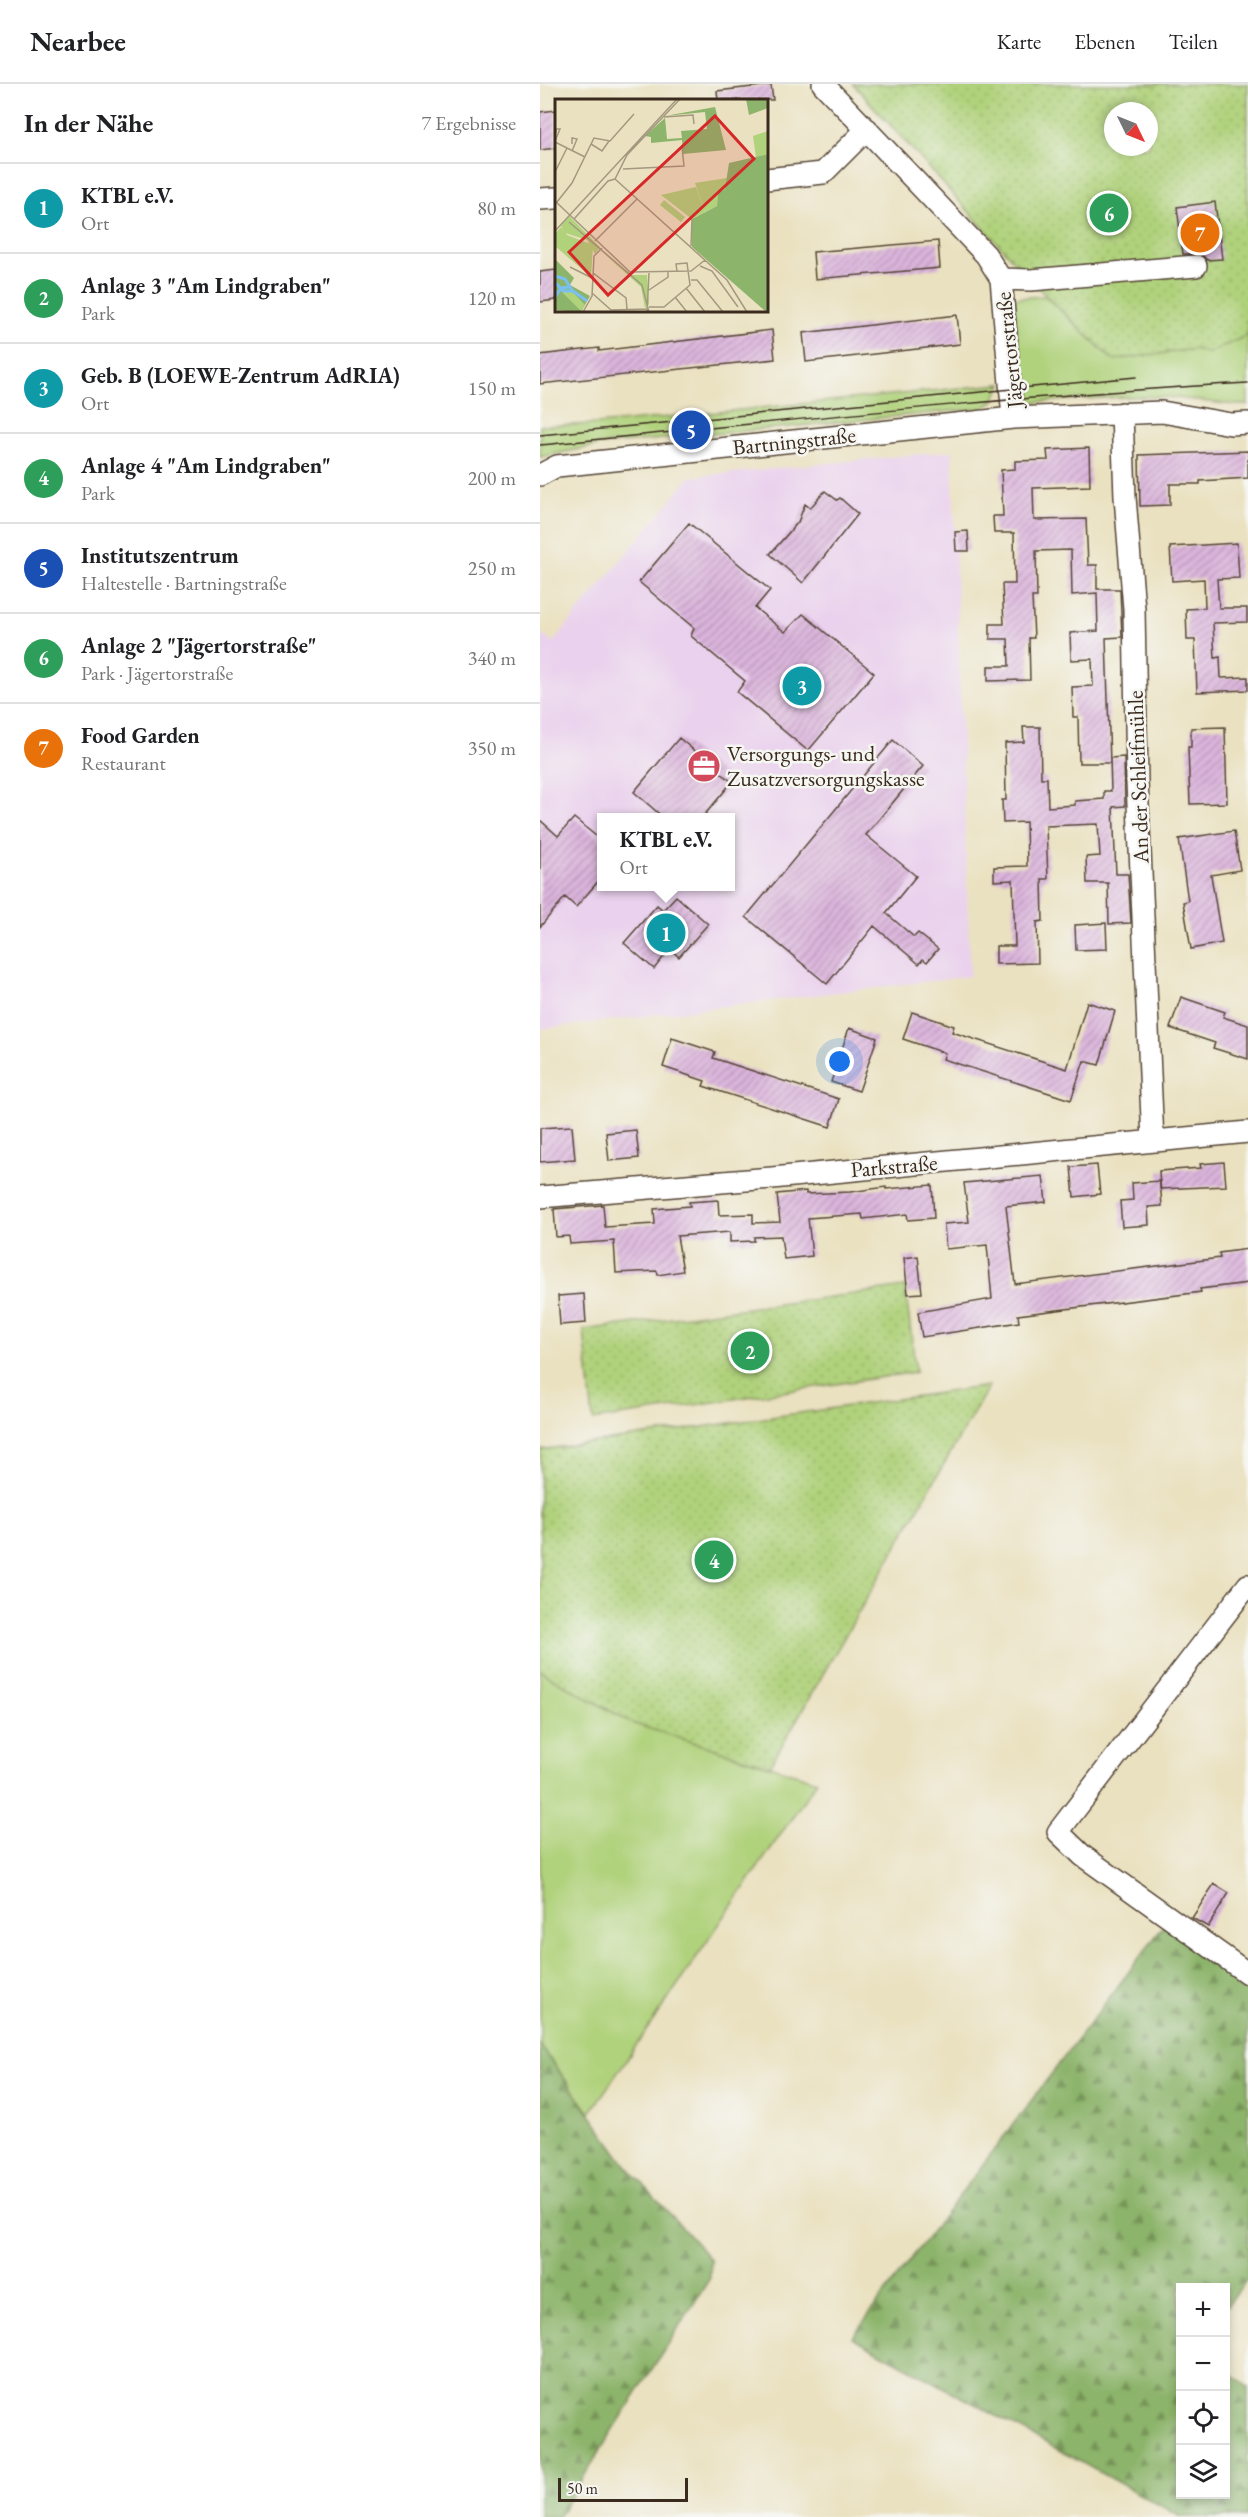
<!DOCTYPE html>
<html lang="de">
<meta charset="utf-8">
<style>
:root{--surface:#fff;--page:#f6f6f6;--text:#202124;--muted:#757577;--line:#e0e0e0;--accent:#0b8043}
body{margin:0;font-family:"EB Garamond",serif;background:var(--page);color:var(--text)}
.controls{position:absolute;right:18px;bottom:18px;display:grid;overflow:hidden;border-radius:0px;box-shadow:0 3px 9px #0003}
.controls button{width:54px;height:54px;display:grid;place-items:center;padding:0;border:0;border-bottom:2px solid var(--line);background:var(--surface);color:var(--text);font:30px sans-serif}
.compass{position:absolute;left:564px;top:18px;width:54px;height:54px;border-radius:50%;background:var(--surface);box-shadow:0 3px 9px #0003;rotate:133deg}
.scale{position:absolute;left:18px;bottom:15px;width:130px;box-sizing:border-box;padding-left:6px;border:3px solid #3b2a1e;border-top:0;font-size:16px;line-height:21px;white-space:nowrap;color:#3b2a1e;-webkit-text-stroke:4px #f6f6f2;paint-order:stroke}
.you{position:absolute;left:300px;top:978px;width:21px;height:21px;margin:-15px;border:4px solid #fff;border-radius:50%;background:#1a73e8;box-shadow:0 0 0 9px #1a73e833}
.badge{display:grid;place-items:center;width:39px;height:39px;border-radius:50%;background:var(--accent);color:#fff;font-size:20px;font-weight:700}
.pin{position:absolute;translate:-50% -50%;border:3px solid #fff;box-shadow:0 2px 6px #0006}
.popup{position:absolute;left:57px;top:729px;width:138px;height:78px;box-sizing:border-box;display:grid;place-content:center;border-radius:0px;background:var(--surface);filter:drop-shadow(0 2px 4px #0005);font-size:20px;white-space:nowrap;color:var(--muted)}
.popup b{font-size:22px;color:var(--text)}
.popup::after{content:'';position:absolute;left:50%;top:100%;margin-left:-12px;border:12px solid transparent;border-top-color:var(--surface)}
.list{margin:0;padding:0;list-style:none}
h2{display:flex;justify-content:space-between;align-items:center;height:78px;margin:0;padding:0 24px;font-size:26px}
h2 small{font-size:20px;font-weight:400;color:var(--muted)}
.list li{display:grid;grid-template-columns:39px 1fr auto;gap:18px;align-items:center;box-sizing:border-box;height:90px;padding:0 24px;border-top:2px solid var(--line)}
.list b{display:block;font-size:22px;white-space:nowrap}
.list p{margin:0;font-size:20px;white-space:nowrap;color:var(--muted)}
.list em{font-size:20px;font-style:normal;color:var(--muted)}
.icon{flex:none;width:33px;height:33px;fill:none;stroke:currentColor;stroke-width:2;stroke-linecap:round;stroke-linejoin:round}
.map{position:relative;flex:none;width:708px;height:2433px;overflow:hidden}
header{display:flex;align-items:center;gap:36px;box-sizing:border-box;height:84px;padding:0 30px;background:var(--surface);border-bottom:2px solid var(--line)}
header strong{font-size:28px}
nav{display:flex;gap:33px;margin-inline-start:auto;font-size:21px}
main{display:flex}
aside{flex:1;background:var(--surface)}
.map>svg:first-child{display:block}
.built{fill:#ead1ed;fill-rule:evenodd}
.grass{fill:#b0d27b;stroke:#767e4c;stroke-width:1.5}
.forest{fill:url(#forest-firs);stroke:#646f44;stroke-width:1.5}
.garden{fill:url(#garden-dots);stroke:#767e4c;stroke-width:1.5;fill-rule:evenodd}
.building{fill:url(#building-hatch)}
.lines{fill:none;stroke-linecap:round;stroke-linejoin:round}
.minor-casing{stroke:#554536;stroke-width:24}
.minor{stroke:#fff;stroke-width:21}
.tram{stroke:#3b2a1e;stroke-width:1.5}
.labels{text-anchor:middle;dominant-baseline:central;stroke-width:5;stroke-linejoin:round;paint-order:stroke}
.street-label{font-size:22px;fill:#3b2a1e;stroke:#f6f6f2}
.poi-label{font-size:22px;fill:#3b2a1e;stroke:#f6f6f2;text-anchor:start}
.inset-river{fill:none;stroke:#79bff1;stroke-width:3}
.inset-road{fill:none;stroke:#a4987f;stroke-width:1.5}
.view{fill:#d62828;fill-opacity:0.15;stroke:#d62828;stroke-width:3}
.inset-edge{fill:none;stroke:#3b2a1e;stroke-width:3}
</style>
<header>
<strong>Nearbee</strong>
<nav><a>Karte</a><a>Ebenen</a><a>Teilen</a></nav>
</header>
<main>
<aside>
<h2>In der Nähe<small>7 Ergebnisse</small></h2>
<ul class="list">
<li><span class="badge" style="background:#0f9aa8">1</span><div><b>KTBL e.V.</b><p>Ort</p></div><em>80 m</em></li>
<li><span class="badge" style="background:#2e9e5b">2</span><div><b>Anlage 3 &quot;Am Lindgraben&quot;</b><p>Park</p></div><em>120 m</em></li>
<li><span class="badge" style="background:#0f9aa8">3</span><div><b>Geb. B (LOEWE-Zentrum AdRIA)</b><p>Ort</p></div><em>150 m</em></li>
<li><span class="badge" style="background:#2e9e5b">4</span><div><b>Anlage 4 &quot;Am Lindgraben&quot;</b><p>Park</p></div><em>200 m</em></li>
<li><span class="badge" style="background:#1a4fb4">5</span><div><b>Institutszentrum</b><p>Haltestelle · Bartningstraße</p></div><em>250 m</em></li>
<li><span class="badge" style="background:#2e9e5b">6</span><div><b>Anlage 2 &quot;Jägertorstraße&quot;</b><p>Park · Jägertorstraße</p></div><em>340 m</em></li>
<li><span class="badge" style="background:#e8710a">7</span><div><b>Food Garden</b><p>Restaurant</p></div><em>350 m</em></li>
</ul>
</aside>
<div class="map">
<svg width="708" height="2433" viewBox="0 0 708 2433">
<defs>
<pattern id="forest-firs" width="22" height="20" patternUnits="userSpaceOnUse" patternTransform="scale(1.5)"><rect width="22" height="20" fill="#8cb46b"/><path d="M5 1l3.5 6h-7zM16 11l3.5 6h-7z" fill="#749357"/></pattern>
<pattern id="garden-dots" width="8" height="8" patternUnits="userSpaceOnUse" patternTransform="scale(1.5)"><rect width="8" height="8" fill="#b0d27b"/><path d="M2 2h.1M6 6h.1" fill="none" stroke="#98b46a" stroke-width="1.8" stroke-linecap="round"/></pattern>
<pattern id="building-hatch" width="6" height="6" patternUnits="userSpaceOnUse" patternTransform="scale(1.5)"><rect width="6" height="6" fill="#dcb5dd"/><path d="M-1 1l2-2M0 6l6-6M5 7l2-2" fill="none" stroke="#b493b3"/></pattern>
</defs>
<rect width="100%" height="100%" fill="#f6f6f2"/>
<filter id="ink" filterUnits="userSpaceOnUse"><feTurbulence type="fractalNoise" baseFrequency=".0167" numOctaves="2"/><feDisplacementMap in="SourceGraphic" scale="12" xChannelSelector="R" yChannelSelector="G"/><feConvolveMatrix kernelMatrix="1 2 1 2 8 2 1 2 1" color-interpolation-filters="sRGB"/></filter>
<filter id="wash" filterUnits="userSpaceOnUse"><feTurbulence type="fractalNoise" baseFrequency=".008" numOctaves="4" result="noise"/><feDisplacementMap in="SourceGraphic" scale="24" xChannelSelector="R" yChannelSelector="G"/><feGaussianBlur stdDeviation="1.35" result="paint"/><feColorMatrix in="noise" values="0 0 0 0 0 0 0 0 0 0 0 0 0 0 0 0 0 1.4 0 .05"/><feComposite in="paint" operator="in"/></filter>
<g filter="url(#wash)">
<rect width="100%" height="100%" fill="#eae1c0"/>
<path class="built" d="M412 367 430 892 0 945V550L13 558 150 393ZM62 734H190V802H62Z"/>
<path class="grass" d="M505 212 573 276 655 265 668 269 708 251V321C679 322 653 314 624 313 581 311 537 316 493 318L482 304 474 214Z
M462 300 453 317 444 324 60 361 0 373V342L58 340Z
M0 1587 92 1639 277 1697 50 2029 0 1961Z"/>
<path class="forest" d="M628 1836 708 1901V2194L686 2223V2204H640V2410H686V2286L708 2303V2433H641L312 2253Z
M0 1961 86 2081 171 2176 170 2194 18 2433H0Z"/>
<path class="garden" d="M313 0H708V251L668 269 655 265 573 276 496 202ZM573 27H609V63H573Z
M365 1203 376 1288 53 1336 44 1246Z
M449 1302 230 1682 92 1639 0 1587V1366Z"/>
<g id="blocks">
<path class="building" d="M231 1 233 16H178L177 7Z
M16 26V64L0 66V28Z
M675 118 682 175 667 176 661 170H643L637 123Z
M398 157 400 184 275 195 273 168Z
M16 186V216L0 218V188Z
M417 231 420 260 266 278 263 249Z
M232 246 235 275 0 300V271L59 264V267Z
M549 364 550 402 493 404 494 436 546 435 548 481H557V505H580L582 553 566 554 570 679H539L538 633H533L532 603 553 602 552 575 531 576 530 549 558 547 557 509 532 511 531 466 496 467 497 513H492L494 554H489L490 596 448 597V582H469L468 555H450V540H464L462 500H475L474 449H454L453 432H463L461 386 475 385V377L508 376 507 366Z
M708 367V394L660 397V400H630V421L600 422 599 371Z
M285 407 297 416 300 414 318 430 263 499 230 470 258 438 265 420 270 424Z
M149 439 230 506 215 524 245 548 263 530 334 589 268 667 197 608 205 597 151 552 154 544 99 498Z
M428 447 429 467H416L415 448Z
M697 459 699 494 677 495 679 524H707V538L673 539 675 574 680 573 681 594 708 593V606L657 608 655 556H647L646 525 665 524 664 495 632 497 630 463Z
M483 643H500L501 694H507L508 723 535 721V717L564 715V707H571L570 674 584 673 585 722 573 723 576 790H588L591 839 569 840 568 799H547L546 773 560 772 558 740 506 742 508 795H502L503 837 497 838 498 879 456 880V862H475L473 796 454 797V783L487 782 486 738 463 739 462 716H466L465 659 484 658Z
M685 643 687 719 650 720 648 663H651V644Z
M139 654 192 698 162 734H124L94 708Z
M353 656 383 682 326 751 376 792 346 829 374 853 378 849 398 865 387 878 383 875 379 880 334 842 287 900 206 833Z
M34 734 62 757V793L36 823 25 813 0 843V736L18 752Z
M694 747 700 786 671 791 682 859 651 865 643 818 648 817 639 755Z
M136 812 168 840 139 873 130 865 114 885 84 859 117 821 123 826Z
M566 839 567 865 536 866 535 841Z
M641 913 685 928 683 933 708 941V975L673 964 675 959 630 944Z
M547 918 575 927 559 981 544 977 531 1016 403 975 405 969 363 955 372 928 414 942 412 948 527 985Z
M309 944 337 954 319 1007 291 998Z
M132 954 175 968 173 974 299 1015 290 1043 163 1002 165 997 123 983Z
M32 1042 35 1075 0 1078V1044Z
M96 1046 99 1074 69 1077 66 1049Z
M684 1078 686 1102 620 1105 619 1087 661 1084 660 1080Z
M557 1081 560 1110 534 1113 531 1083Z
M503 1092 506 1118 466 1122 475 1200 680 1174 679 1169 708 1165V1199L660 1205 661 1208 478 1231 479 1238 382 1253 378 1228 452 1215 447 1161 406 1165 404 1140 429 1138 424 1099Z
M620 1097 622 1122 608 1123 609 1141 582 1143 580 1117 593 1116 592 1099Z
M392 1101 394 1134 368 1136 367 1130 323 1135 322 1130 268 1134 272 1172 244 1175 241 1152 214 1153V1157L190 1158V1148L137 1152 143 1187 118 1191 117 1187 76 1189 74 1157 30 1160 29 1152 16 1153 14 1125 63 1121 65 1143 115 1140 114 1125 150 1122 149 1118 178 1116 179 1131 213 1130V1139L240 1138 237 1110 266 1107V1110L310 1108 346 1103V1105Z
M378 1172 382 1209 368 1210 364 1174Z
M44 1210 46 1239 20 1241 18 1212Z
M674 1800 689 1809 668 1843 652 1834Z"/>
</g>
</g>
<g filter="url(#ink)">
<use href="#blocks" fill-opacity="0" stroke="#554536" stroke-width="1.5"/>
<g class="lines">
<defs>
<path id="minor" d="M283 0 446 171 461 195 473 334
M226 95 283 89 327 45
M0 115 16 114
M461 195 491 196 656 182
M582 329 585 413 594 525 597 698 613 1057
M0 391 17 382 473 334 622 328 691 340 708 339
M0 1113 232 1094 708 1048
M707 1889 543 1772 518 1748 708 1501"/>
</defs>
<use href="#minor" class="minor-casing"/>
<use href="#minor" class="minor"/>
<path class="tram" d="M0 351 596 293
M0 361C236 338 471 312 708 299"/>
</g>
</g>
<defs>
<symbol id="office-disc" viewBox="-11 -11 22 22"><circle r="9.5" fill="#d1495b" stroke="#f6f6f2"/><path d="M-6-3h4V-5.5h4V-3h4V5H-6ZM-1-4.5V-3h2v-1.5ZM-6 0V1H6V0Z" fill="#fff"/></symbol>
</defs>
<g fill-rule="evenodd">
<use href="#office-disc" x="145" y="663" width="38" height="38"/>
</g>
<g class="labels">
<g class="street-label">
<text transform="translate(469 266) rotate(-96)">Jägertorstraße</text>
<text transform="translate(254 357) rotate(-6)">Bartningstraße</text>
<text transform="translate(598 693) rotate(-92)">An der Schleifmühle</text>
<text transform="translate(354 1082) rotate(-5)">Parkstraße</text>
</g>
<g class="poi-label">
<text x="187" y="669">Versorgungs- und<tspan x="187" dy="25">Zusatzversorgungskasse</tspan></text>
</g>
</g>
<g transform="translate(15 15)">
<rect width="213" height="213" fill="#eae1c0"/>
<path d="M213 32V55L201 58 198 37ZM172 79 170 90 163 94 162 107 150 113 140 84ZM14 117 45 148 40 155 32 141 10 134 6 127ZM45 151 77 176H92L94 205 90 209 86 188Z" fill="#b0d27b"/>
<path d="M191 0H213V9L194 16ZM160 8 171 51 128 55 127 41 96 44V38L90 37 110 19 112 40 127 39 126 32 152 30 150 13 110 17ZM213 55V211L210 212 137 148V120L162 107 163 94 170 90 174 64ZM0 160 19 179 15 186 35 197 26 213 0 211Z" fill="#8cb46b"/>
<path d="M141 88 150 113 137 120 106 96ZM109 101 130 118 126 123 105 106ZM6 128 12 136 38 146 36 178 0 147V135ZM16 191 30 206 26 212 7 193Z" fill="#b0d27b"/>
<path class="inset-river" d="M0 177 10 180 17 191M0 183 8 192H18L32 202M0 198 6 189 14 188"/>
<path class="inset-road" d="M109 18 138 16 139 25M0 42 5 30H1V34M0 43 30 58M36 45 47 52 54 42M17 52 22 40 17 39V45M68 70 129 67 127 48M0 73 12 49M60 80 172 181 192 213M0 102 75 173 136 172 150 161M2 103 17 84 39 39 55 42 79 15M19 120 53 82 60 80 72 56 125 0M14 123 87 186 94 213M0 132 122 0M40 142 82 100M136 147 137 120M145 167 157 172 183 208M15 168 37 179M38 174 71 199 72 210M136 181H142L168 213M131 189 150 213M94 191 113 178V173M37 194 56 211 92 210M120 198 132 213M94 208H109L135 186 132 164 121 165 122 172M28 213 37 197 39 157 47 149M92 213 94 174"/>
<path class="view" d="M160 17 199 60 53 196 14 153Z"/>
<rect width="213" height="213" class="inset-edge"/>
</g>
</svg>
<div class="controls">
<button>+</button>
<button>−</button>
<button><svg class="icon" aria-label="locate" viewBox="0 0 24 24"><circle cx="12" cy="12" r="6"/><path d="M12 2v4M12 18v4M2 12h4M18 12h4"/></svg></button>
<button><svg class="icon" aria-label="layers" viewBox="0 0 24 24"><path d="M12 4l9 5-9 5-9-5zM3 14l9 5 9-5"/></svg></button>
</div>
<svg class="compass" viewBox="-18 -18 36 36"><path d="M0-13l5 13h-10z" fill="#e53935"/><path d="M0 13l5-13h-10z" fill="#757577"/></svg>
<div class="scale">50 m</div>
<div class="you"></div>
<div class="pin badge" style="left:126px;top:849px;background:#0f9aa8">1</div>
<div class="popup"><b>KTBL e.V.</b>Ort</div>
<div class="pin badge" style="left:210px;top:1267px;background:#2e9e5b">2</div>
<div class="pin badge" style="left:262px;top:602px;background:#0f9aa8">3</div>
<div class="pin badge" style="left:174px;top:1476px;background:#2e9e5b">4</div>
<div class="pin badge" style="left:151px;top:346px;background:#1a4fb4">5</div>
<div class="pin badge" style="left:569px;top:129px;background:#2e9e5b">6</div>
<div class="pin badge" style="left:660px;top:149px;background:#e8710a">7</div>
</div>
</main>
